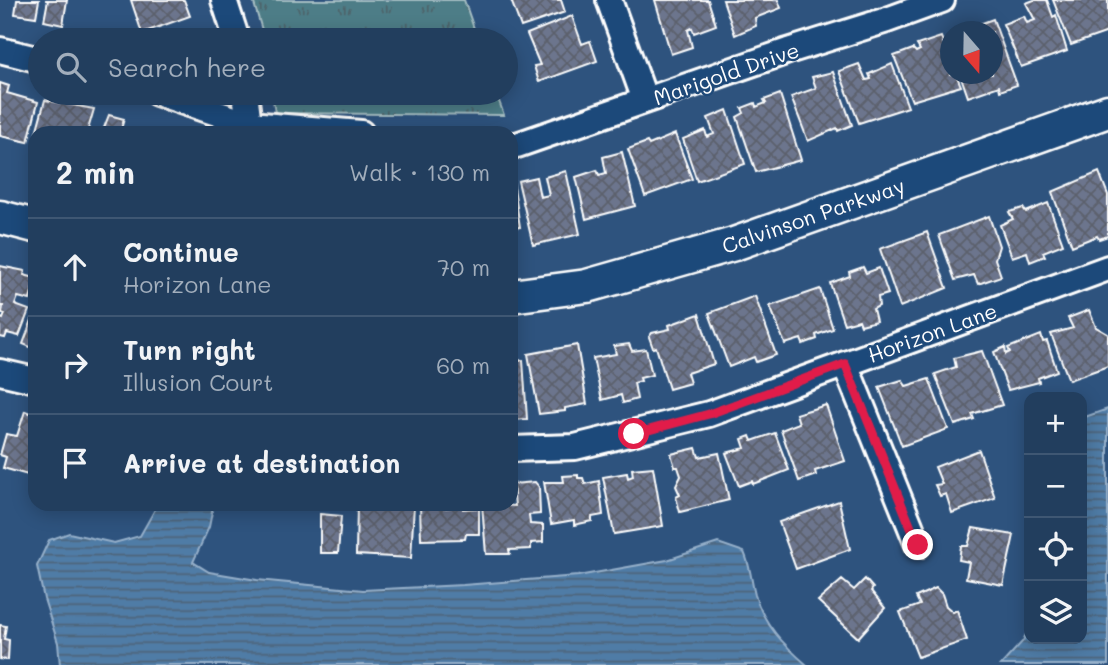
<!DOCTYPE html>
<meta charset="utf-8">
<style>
:root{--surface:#223e5e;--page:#2e4967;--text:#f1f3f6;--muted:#a2aebc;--line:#3f5773}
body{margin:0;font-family:Mali,sans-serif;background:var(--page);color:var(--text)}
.controls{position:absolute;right:21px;bottom:21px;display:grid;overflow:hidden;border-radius:14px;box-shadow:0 4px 18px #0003}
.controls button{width:63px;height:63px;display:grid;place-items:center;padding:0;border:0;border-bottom:2px solid var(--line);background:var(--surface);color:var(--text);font:35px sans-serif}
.compass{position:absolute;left:940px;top:21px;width:63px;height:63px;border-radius:50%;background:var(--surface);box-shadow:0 4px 18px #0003;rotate:160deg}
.stop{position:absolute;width:21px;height:21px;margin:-16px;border:5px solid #e11d48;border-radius:50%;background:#fff}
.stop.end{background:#e11d48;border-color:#fff;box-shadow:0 2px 7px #0008}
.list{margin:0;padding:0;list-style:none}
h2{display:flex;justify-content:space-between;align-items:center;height:91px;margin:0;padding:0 28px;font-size:30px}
h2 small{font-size:23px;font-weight:400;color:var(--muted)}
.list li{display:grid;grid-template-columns:46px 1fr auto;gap:21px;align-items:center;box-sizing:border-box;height:98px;padding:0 28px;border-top:2px solid var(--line)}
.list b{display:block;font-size:26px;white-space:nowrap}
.list p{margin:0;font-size:23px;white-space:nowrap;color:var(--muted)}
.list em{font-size:23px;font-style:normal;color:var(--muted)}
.icon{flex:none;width:38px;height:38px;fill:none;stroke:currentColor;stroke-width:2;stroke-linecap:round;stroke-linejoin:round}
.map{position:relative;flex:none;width:1108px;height:665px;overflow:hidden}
.search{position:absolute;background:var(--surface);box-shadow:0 4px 18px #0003;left:28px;top:28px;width:490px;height:77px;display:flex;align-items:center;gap:18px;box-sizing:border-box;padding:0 24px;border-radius:38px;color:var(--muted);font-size:26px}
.panel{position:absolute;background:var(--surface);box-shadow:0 4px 18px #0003;left:28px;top:126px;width:490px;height:385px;border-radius:21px}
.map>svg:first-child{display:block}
.park{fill:url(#park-tufts);stroke:#a6bec3;stroke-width:2}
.water{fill:url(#water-rules);stroke:#96b0ca;stroke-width:2}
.building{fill:url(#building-cross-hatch);stroke:#fff;stroke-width:2}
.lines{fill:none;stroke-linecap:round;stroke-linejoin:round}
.minor-casing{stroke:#fff;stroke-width:30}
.major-casing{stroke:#fff;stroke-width:37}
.minor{stroke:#1f4a7a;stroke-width:24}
.major{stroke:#1f4a7a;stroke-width:32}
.route{stroke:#e11d48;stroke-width:9}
.labels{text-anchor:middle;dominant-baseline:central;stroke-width:5;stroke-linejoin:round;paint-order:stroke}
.street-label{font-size:21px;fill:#fff;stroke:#1f4a7a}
</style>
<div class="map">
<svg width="1108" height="665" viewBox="0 0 1108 665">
<defs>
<pattern id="park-tufts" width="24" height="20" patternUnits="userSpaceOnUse" patternTransform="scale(1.75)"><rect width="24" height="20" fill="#4e7d87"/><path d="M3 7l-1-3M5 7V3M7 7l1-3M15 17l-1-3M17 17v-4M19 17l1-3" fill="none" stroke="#4d646a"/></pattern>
<pattern id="water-rules" width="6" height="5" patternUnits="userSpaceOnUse" patternTransform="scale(1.75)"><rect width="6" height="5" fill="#507ba6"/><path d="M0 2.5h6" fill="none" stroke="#4e6479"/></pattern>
<pattern id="building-cross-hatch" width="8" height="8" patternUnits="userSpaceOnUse" patternTransform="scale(1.75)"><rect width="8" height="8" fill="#6c758d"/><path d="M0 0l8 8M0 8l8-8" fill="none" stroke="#5c606c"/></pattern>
</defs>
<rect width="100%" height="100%" fill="#2e537e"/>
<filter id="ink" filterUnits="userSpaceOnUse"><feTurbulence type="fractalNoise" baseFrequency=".0143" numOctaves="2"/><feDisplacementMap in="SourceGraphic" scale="14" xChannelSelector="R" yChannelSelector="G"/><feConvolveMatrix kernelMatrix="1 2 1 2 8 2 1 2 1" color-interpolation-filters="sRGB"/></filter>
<g filter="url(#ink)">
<path class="park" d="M253 0H464L478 40H265Z
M272 93H496L504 115 275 113Z"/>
<path class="water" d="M1108 409V665H1001L1023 641 1029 627V639H1082V418Z
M158 504H212L213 507 209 527 193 562 209 572 257 580 363 590 463 585 578 576 667 560 718 543 744 552C751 568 751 580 755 595 764 625 784 645 807 665H60L58 643 44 599 37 566 49 540 69 533 114 543 140 536Z"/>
<path class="building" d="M17 0H39L36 17 15 14Z
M45 0H67L63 25 44 21 48 0Z
M131 0H184L190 16 142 33Z
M511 0H561L565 12 521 27Z
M655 0H708L716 25 694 33 692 28 688 30 692 47 671 54Z
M723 0H778L781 8 755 18 756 26 735 35Z
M1034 0H1047L1053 17 1056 15 1067 51 1021 67 1003 24 1024 16 1027 23 1035 20 1026 3Z
M1053 0H1108V32L1071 45Z
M572 16 582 44 590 41 597 61 539 82 534 66 540 65 527 34Z
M993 19 1017 85 1000 91 999 86 968 97 960 74H992V32H958Z
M941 37 950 60V74H956L961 86 912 101 894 56 913 49 916 52 920 50 917 45Z
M859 64 866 80 871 79 869 74 892 64 908 107 859 123 839 71Z
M833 72 852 125 838 131 837 128 808 141 791 97 816 88 812 77Z
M0 83 9 86 7 93 38 102 28 142 0 136Z
M780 94 801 160 756 172 737 117 744 113 742 108 755 103 756 107 766 103 764 100Z
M45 100 94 109 87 133H36Z
M727 110 745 164 697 181 683 139 705 130 707 137 714 134 708 118Z
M109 115 124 119 121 129 136 133H102Z
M675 134 692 179 645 196 628 149 647 142 649 145Z
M622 152 635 206 586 219 576 177 597 170 599 175 606 173 603 157Z
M566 171 580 234 533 245 518 181 536 177 540 197 549 195 545 177Z
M1099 172 1108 195V236L1099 239 1097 236 1072 246 1052 192Z
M511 174H512L520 227 511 228Z
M1048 203 1063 244 1043 252 1045 256 1030 262 1027 252 1012 257 1000 225 1013 219 1009 212 1023 208 1026 212Z
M989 216 999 246 995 259 1001 276 978 284 974 275 955 280 939 235Z
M927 232 947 288 900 307 880 249Z
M0 266 25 271 24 275 35 278 30 300 18 297 15 305 29 310 19 336 7 333 5 338 0 337V318L3 319 5 314 2 313 3 306H0Z
M863 267 866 273 879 268 888 294 878 297 879 306 873 309 876 321 861 325 859 320 844 324 830 283 850 276 849 272Z
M820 289 833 329 816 335 817 339 803 344 801 339 785 344 770 306Z
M755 296 776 355 756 362 754 357 729 367 709 313Z
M1089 310 1096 327 1108 334V366L1069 380 1051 334 1073 328 1068 318Z
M35 312V349L23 344Z
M699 314 714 364 687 373 690 383 669 389 656 347 653 348 649 337 652 333 670 329 669 325Z
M1041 335 1043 342 1047 341 1057 371 1038 378 1039 382 1008 390 994 352 1005 347 1006 354 1010 352 1008 348Z
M629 344 632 351 646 349 652 375 640 378 641 381 634 383 637 399 623 403 621 395 602 400 593 358 616 354 614 346Z
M577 345 587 404 565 408V411L539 414 528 354Z
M982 351 1002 405 972 414 974 419 955 425 935 374 956 367 954 358Z
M523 360 527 419 511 420V361Z
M929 379 948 429 902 446 879 387 902 380 906 386Z
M826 405 845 461 815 471 816 475 799 481 781 430 799 423 796 414Z
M25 411 35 415V477L3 468 6 457 0 455 6 434 17 436Z
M775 433 789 470 753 484 752 481 739 486 726 453 745 448 742 439 750 436 752 441Z
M696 448 699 457 719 453 729 500 680 512 676 497 680 495 676 486 681 476 678 467H675L671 454Z
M979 450 995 498 952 513 946 494 940 496 935 485 942 484 935 467Z
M653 467 663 526 614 534 603 477 627 473 628 478 633 476 632 469Z
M578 475V478H583L585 484 599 481 603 515 592 517V521L574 525V520L551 524 544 482H564L563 476Z
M535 482 539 487 540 514 529 515 530 524 543 525V542L531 543V549L509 550 510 554H486L482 504 515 506 513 484Z
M839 501 850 549 796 569 779 522Z
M357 504H414L411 558 356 555Z
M420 504H444V508L451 507 452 504H463V509L479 508V534H466L465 539 421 540Z
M320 514 341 516 338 553H320Z
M973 528 1014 535 1003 585 966 578 969 562 959 560 961 546H968Z
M865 579 873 588 871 591 885 608 858 638 818 601 842 580 854 590Z
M936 588 942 594 946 606 953 612 957 610 967 640 918 657 900 612 920 605 916 597Z
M0 625 6 626 4 639 9 640 8 660 0 659Z"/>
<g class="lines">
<defs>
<path id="minor" d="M224 0 237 40
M609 0 645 100
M0 50 40 60
M157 93 249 124 361 133
M245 93 249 124 248 133
M511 145H517L788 51 887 20 942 0
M845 364 918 545
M0 372 35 380
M511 449 575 447 709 414 1108 268"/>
<path id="major" d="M0 217 35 226
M511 296 587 286 734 244 1108 111"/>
</defs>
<use href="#minor" class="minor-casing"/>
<use href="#major" class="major-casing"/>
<use href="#minor" class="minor"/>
<use href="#major" class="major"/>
</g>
</g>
<g class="lines" filter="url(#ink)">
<path class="route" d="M634 434 709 414 845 364 918 545"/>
</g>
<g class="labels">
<g class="street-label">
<text transform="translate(726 73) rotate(-19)">Marigold Drive</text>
<text transform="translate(813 215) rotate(-19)">Calvinson Parkway</text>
<text transform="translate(932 332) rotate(-20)">Horizon Lane</text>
</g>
</g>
</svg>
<div class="controls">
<button>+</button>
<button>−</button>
<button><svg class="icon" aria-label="locate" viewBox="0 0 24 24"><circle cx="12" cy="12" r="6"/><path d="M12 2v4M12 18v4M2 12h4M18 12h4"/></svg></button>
<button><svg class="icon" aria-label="layers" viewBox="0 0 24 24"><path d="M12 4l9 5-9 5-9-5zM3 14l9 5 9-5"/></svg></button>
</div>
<svg class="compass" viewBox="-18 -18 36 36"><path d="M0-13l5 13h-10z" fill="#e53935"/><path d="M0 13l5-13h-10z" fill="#a2aebc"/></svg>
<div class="stop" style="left:634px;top:434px"></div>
<div class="stop end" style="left:918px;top:545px"></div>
<div class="search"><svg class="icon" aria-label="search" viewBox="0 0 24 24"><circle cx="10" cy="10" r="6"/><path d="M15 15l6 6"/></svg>Search here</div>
<section class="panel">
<h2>2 min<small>Walk · 130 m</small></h2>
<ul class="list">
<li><svg class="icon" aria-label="ahead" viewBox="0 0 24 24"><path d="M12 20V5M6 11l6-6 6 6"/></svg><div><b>Continue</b><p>Horizon Lane</p></div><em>70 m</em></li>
<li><svg class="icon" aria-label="right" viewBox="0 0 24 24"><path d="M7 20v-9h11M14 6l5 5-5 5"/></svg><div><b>Turn right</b><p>Illusion Court</p></div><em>60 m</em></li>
<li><svg class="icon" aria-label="arrive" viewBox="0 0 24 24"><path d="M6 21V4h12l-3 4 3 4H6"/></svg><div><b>Arrive at destination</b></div></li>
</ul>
</section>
</div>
